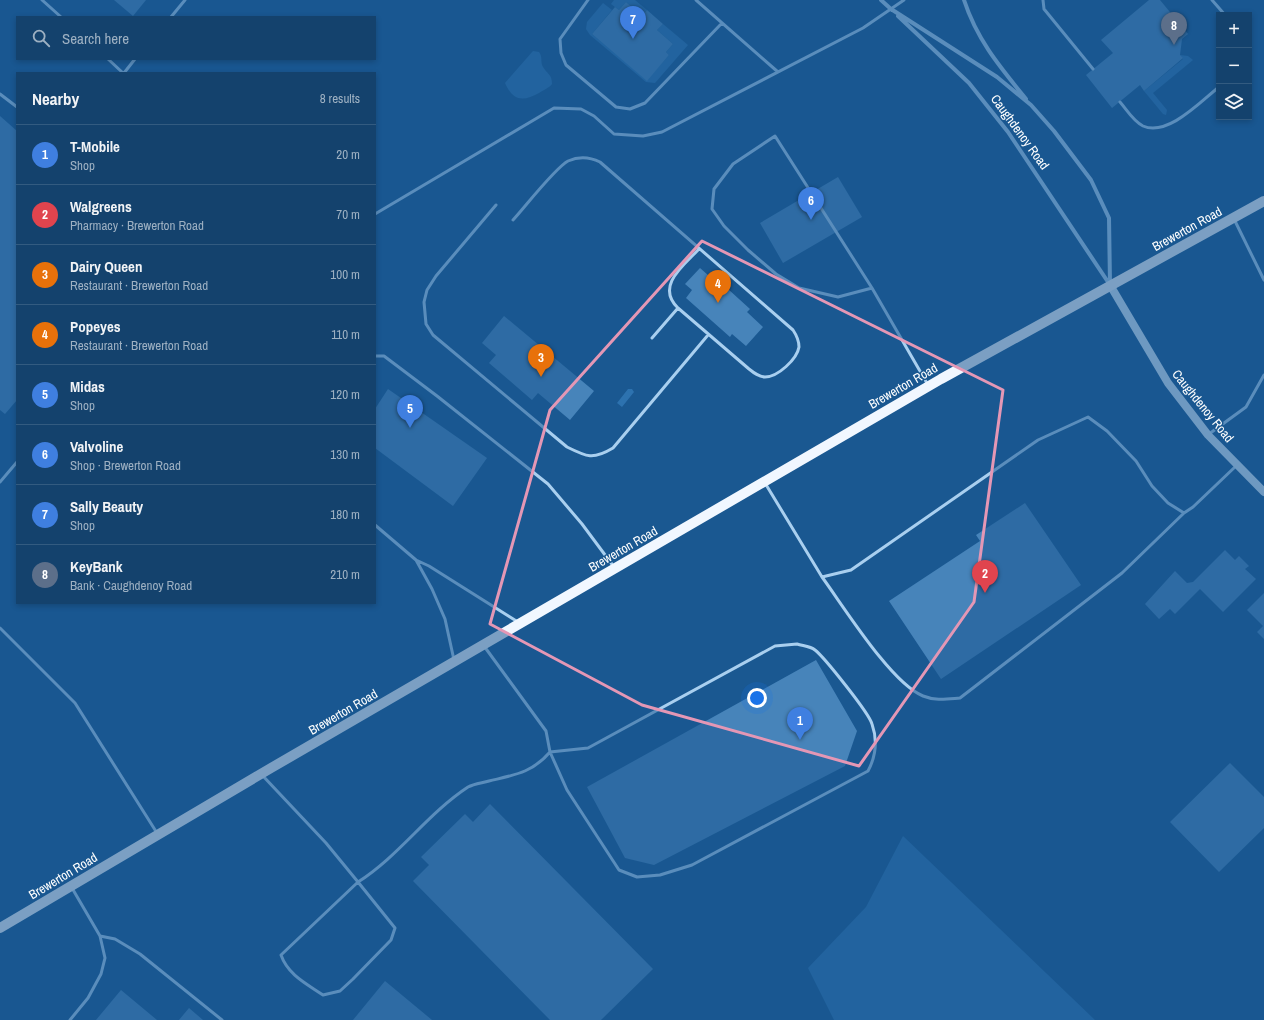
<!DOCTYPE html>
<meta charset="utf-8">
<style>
:root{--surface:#14426d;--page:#1d4972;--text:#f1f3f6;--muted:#9db0c2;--line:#335b80;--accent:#ffc667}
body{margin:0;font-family:"Archivo Narrow",sans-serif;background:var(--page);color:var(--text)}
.controls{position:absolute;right:12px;top:12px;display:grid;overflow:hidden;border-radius:0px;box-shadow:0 2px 6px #0003}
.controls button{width:36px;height:36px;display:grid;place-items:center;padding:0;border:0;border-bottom:1px solid var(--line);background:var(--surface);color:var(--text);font:20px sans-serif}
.you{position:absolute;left:757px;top:698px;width:14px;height:14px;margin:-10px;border:3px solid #fff;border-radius:50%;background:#1a73e8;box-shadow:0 0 0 6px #1a73e833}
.badge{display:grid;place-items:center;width:26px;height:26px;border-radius:50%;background:var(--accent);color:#fff;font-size:13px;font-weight:700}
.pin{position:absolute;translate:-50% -33px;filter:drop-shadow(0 1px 2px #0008)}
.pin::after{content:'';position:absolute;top:21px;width:14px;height:12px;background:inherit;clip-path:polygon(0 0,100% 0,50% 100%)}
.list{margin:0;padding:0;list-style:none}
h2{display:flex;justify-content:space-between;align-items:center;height:52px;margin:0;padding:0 16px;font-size:17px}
h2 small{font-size:13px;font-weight:400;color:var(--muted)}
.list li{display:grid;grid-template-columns:26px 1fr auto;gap:12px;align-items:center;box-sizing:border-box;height:60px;padding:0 16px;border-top:1px solid var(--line)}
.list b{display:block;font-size:15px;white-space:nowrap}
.list p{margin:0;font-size:13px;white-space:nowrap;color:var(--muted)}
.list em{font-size:13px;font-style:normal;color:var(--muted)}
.icon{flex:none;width:22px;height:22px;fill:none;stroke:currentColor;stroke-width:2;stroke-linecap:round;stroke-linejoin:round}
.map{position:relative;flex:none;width:1264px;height:1020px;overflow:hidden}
.search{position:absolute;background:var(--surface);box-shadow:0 2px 6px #0003;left:16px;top:16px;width:360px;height:44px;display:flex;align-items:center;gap:10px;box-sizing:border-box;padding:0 14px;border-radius:0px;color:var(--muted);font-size:15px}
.panel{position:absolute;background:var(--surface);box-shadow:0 2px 6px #0003;left:16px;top:72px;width:360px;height:532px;border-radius:0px}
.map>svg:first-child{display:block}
.green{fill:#2d72af}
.building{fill:#4784ba}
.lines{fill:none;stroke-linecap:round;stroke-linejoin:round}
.lane{stroke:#a9cfef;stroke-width:3}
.street{stroke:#a9cfef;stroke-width:4}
.secondary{stroke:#d6e9fa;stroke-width:8}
.primary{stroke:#f1f7ff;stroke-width:10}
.marked{fill:none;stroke:#e497b5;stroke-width:3;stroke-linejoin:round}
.labels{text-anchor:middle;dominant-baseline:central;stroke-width:3;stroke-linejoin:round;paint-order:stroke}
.street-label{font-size:13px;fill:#fff;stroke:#1a5891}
</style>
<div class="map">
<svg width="1264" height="1020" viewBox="0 0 1264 1020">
<rect width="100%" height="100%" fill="#1a5891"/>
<path class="green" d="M614 0H635L647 10 642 16 626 2 619 10 611 4Z
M603 3 612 10 592 34 647 80 669 55 666 52 673 44 657 30 663 24 688 45 655 83 646 82 590 35 586 29 587 22Z
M533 51 539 52C543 57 540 62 543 67 547 74 552 74 552 84 549 88 543 90 539 93 523 102 513 101 505 83Z
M1180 55 1188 56 1193 60 1153 93 1167 110 1166 115 1163 114 1144 91 1183 59Z
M628 389H632L634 392 622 407 617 403Z
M903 836 1095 1020H834L808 968 866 907Z"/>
<path class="building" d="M114 0H146L133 16Z
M1149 0H1160L1188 34 1182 39 1180 55 1183 58 1144 91 1140 85 1112 108 1086 75 1113 53 1101 40Z
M626 2 642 16 647 10 663 24 657 30 673 44 666 52 669 55 647 81 592 34 615 7 619 10Z
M0 116 17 131V400L5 414 0 410Z
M838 177 862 217 783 263 760 223Z
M700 268 726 291 728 289 750 309 747 312 763 327 746 346 732 334 730 337 686 298 692 290 685 284Z
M504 316 594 391 570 420 538 393 532 400 489 363 496 355 482 343Z
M388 389 487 458 453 506 375 448V409Z
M1025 503 1081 585 941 679 889 601 980 541 976 535Z
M1225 550 1235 560 1239 556 1249 566 1245 569 1256 579 1223 612 1200 589 1175 614 1170 609 1159 619 1145 604 1175 571 1187 583 1193 582Z
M1264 593V639L1257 632 1263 626 1247 610Z
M816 660 857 731 845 766 654 865 625 858 587 787Z
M1230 763 1264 797V828L1219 872 1170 822Z
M490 804 653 969 601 1020H550L413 881 429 865 421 857 465 814 473 822Z
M385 981 432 1020H353Z
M121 990 157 1020H96Z
M189 1008 203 1020H179Z"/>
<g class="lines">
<path class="lane" d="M42 0 61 17
M588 0 560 39 561 53 566 65 616 107 630 109 645 103 722 23
M696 0 778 72
M1043 0 1044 9 1093 69
M1212 0 1225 15
M171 17 185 0
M108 59 123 73
M124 73 135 59
M0 94 17 107
M1120 102C1127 110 1133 121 1143 126 1168 137 1201 101 1219 87
M496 205 436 276 427 290 424 302 426 324 433 335 567 447C587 457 593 460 613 448L708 335
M375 214 554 108 581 109 594 116 614 134 643 136 662 132 863 28 904 0
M1234 219 1264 280
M513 220C525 207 555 168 568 161 579 156 590 157 600 162L793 330C797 336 799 340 799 347 797 359 778 377 765 377 759 377 754 373 749 369L678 308C655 286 684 265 699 249
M872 288 838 297 799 288 776 274 748 250 724 226 712 209 714 189 733 164 775 136 872 288 928 385
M652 338 678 308
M375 356H384L437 396 548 484 582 524 614 567
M1209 434 1246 407 1264 375
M0 482 17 462
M765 483 822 577 851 570 1038 440 1088 417 1107 431 1136 461 1152 486 1168 503 1184 513 1193 507 1236 466
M375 525 416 560
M822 577C844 607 891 683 923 696 935 701 947 699 960 698L1122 573 1184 513
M0 628 75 703 157 833
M797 644C803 646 810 646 815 650 824 657 869 713 872 724 878 741 876 756 868 771L692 865 660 875 637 877 619 870 567 790 550 752 588 748 775 646Z
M454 660 445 619 432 589 416 560 429 566 518 622
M262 775 326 843 358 882 281 955C288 975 307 984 323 995L340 991 353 979 391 940 395 928 358 882C399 856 427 814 468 787 474 784 482 783 489 781 514 775 532 773 550 752L546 731 484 646
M100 936 115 939 140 954 222 1020
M70 1020 88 998 101 974 105 958 100 936 72 888"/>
<path class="street" d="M881 0 892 10
M964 0C977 40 1000 67 1026 99
M891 9 997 77 1031 105 1054 131 1091 180 1109 218 1110 284
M898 16 969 83 1008 132 1110 285"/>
<path class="secondary" d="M1110 285 1168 383 1208 435 1264 492"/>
<path class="primary" d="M0 928 271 768 941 379 1264 201"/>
</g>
<path d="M0 0H1264V1020H0ZM702 241 1003 390 974 602 859 766 642 705 490 624 550 410Z" fill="#1a5891" fill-opacity=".55" fill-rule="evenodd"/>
<path class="marked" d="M702 241 1003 390 974 602 859 766 642 705 490 624 550 410Z"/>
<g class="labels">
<g class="street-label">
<text transform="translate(1020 132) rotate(54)">Caughdenoy Road</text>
<text transform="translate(1187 229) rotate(-29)">Brewerton Road</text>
<text transform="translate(903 386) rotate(-30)">Brewerton Road</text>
<text transform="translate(1203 406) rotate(51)">Caughdenoy Road</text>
<text transform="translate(623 549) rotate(-30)">Brewerton Road</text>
<text transform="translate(343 712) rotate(-30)">Brewerton Road</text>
<text transform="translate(63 876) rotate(-31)">Brewerton Road</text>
</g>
</g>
</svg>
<div class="controls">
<button>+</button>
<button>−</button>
<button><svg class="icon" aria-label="layers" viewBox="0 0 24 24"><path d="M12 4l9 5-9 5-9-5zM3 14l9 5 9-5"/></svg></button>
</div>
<div class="you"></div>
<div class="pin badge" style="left:800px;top:740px;background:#3f7fe0">1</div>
<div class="pin badge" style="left:985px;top:593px;background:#e0444e">2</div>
<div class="pin badge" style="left:541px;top:377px;background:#e8710a">3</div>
<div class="pin badge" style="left:718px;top:303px;background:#e8710a">4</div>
<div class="pin badge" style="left:410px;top:428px;background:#3f7fe0">5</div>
<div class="pin badge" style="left:811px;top:220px;background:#3f7fe0">6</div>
<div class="pin badge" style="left:633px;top:39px;background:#3f7fe0">7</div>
<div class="pin badge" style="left:1174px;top:45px;background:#5c6f8a">8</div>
<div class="search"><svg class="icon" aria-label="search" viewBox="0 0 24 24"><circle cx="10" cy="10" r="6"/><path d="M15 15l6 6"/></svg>Search here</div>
<section class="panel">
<h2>Nearby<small>8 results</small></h2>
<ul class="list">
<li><span class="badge" style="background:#3f7fe0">1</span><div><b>T-Mobile</b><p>Shop</p></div><em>20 m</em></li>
<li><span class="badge" style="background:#e0444e">2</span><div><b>Walgreens</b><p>Pharmacy · Brewerton Road</p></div><em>70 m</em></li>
<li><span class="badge" style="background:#e8710a">3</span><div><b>Dairy Queen</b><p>Restaurant · Brewerton Road</p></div><em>100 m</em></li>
<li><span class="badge" style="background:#e8710a">4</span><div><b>Popeyes</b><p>Restaurant · Brewerton Road</p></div><em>110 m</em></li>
<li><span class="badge" style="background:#3f7fe0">5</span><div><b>Midas</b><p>Shop</p></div><em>120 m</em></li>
<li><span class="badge" style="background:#3f7fe0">6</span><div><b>Valvoline</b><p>Shop · Brewerton Road</p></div><em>130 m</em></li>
<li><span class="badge" style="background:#3f7fe0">7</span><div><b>Sally Beauty</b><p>Shop</p></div><em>180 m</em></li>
<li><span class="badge" style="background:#5c6f8a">8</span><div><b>KeyBank</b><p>Bank · Caughdenoy Road</p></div><em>210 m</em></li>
</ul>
</section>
</div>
